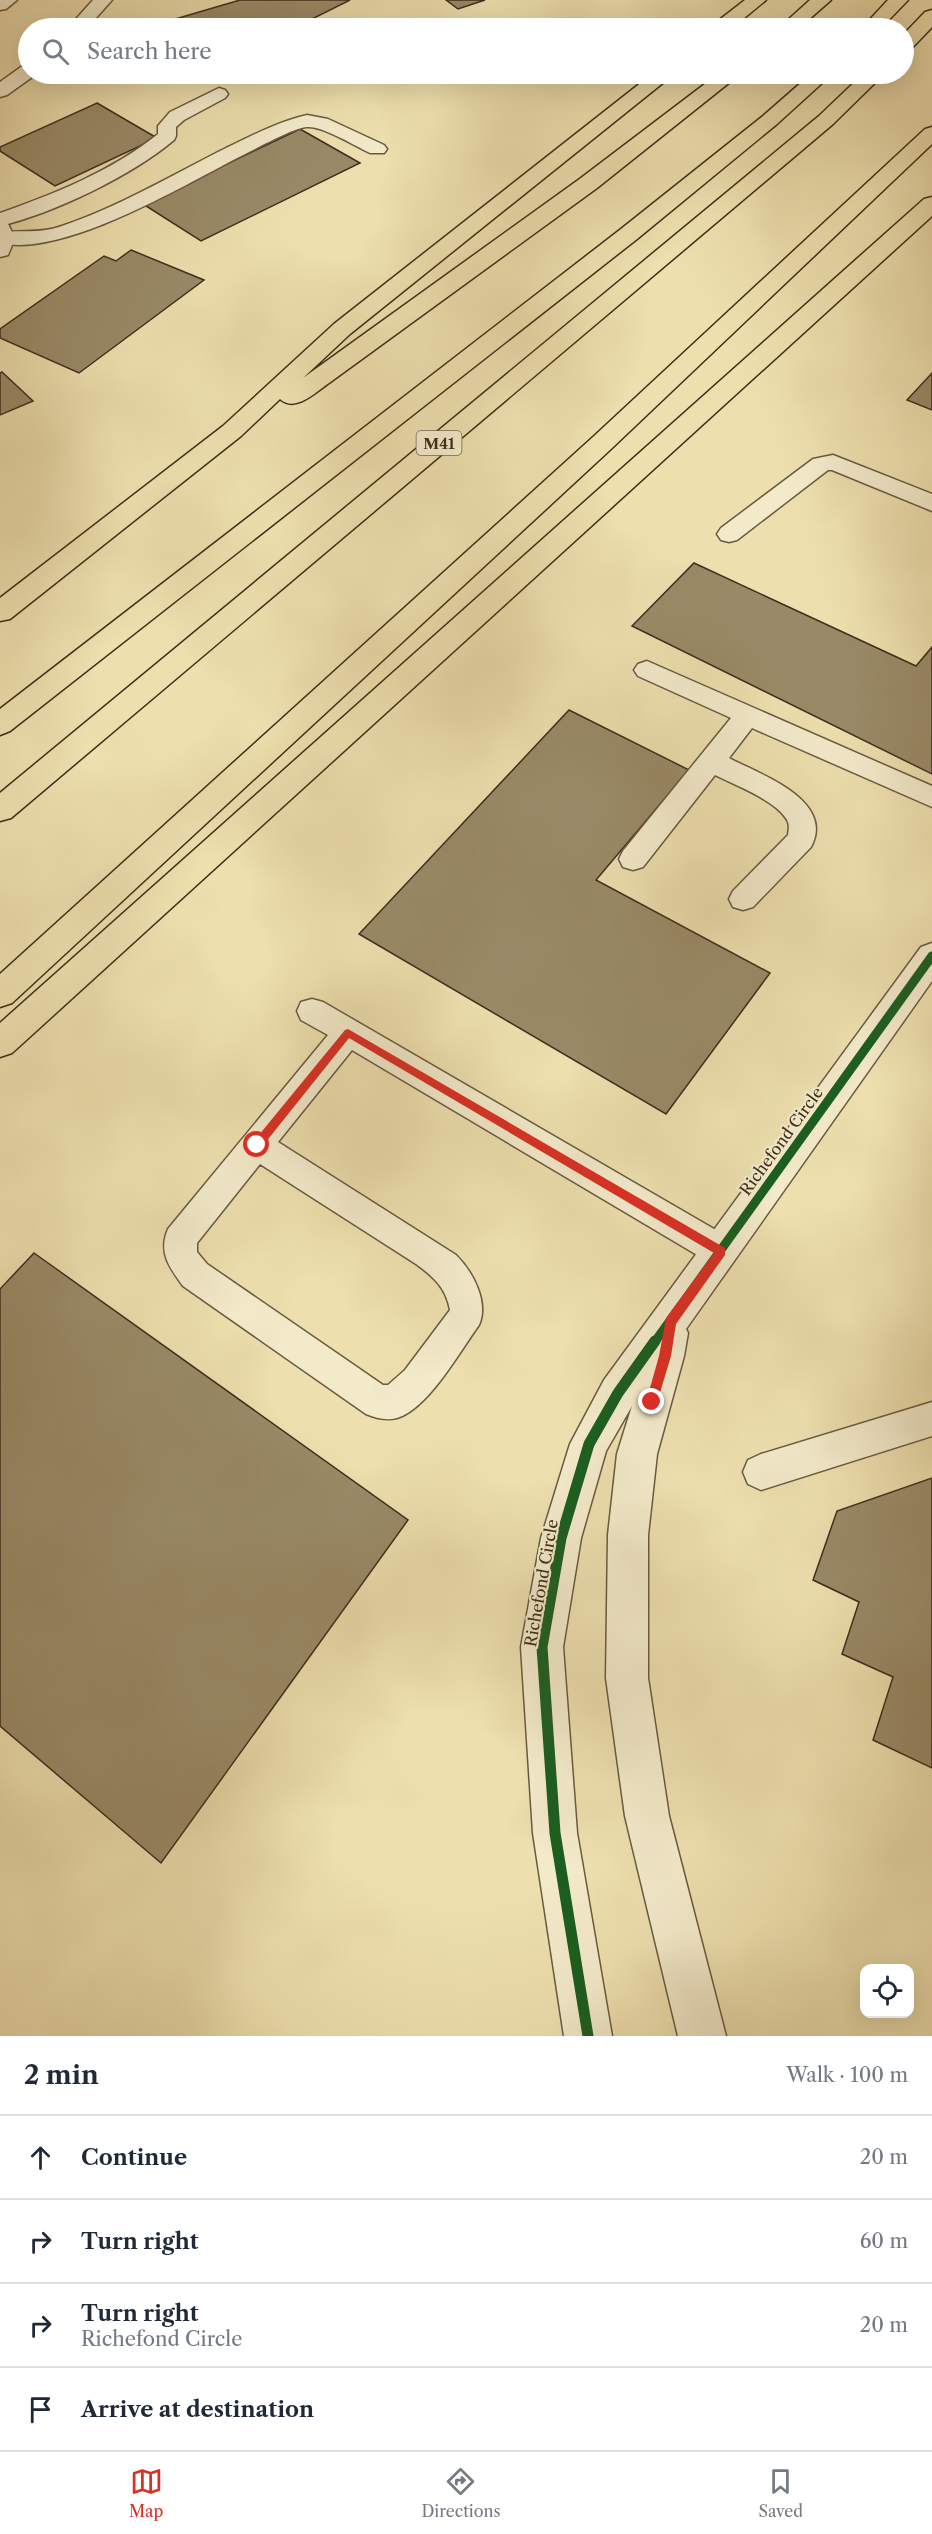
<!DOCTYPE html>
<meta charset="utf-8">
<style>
:root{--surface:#fff;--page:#f2f2f3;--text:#1f2937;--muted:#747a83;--line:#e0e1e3;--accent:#d93025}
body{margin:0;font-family:"Libre Caslon Text",serif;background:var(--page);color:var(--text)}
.controls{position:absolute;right:18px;bottom:18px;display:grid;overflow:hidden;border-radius:12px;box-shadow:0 6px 24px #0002}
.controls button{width:54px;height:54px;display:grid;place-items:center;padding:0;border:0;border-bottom:2px solid var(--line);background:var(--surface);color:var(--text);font:30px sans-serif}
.stop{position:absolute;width:18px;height:18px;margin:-14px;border:4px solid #d93025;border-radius:50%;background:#fff}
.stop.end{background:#d93025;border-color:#fff;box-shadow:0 2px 6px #0008}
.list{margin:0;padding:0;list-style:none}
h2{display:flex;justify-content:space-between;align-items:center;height:78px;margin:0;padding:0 24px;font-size:26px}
h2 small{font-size:20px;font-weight:400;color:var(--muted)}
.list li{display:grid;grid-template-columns:39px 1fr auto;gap:18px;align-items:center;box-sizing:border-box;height:84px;padding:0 24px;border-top:2px solid var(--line)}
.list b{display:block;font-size:22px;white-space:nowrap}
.list p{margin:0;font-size:20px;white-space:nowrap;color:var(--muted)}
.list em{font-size:20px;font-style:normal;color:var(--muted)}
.icon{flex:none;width:33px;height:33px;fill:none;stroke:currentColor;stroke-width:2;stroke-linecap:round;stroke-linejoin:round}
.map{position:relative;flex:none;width:932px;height:2036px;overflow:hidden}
.search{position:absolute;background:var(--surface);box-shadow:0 6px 24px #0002;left:18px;right:18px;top:18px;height:66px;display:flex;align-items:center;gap:15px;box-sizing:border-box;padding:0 21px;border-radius:33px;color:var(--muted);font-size:22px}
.sheet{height:414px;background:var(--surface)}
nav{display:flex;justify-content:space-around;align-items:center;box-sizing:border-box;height:84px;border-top:2px solid var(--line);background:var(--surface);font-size:16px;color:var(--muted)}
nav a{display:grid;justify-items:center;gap:3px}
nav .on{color:var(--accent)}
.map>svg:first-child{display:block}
.building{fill:#998a67;stroke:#3d2e1b;stroke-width:1.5}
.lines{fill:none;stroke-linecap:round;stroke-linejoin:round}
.service-casing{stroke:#695a40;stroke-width:3}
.minor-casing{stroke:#695a40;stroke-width:3}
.tertiary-casing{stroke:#695a40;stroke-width:3}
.motorway-casing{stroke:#3d2e1b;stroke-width:3}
.service{fill:#f3eaca;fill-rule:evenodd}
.minor{fill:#f3eaca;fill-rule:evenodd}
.tertiary{fill:#f3eaca;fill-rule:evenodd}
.motorway{fill:#eddfae;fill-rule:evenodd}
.cycleway-far1-casing{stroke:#f3eaca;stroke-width:13}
.cycleway-casing{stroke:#f3eaca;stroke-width:15}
.cycleway-far1{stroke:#1b5e20;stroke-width:9}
.cycleway{stroke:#1b5e20;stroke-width:11}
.route{fill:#d93025}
.labels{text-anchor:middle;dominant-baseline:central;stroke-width:4.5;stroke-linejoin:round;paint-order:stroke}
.shield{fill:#f3eaca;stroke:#746650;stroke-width:1.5}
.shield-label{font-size:15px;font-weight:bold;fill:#3d2e1b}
.street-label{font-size:16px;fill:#3d2e1b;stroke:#f3eaca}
</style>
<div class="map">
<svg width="932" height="2036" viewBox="0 0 932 2036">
<rect width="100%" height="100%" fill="#eddfae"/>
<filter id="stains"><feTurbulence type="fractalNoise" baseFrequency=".00333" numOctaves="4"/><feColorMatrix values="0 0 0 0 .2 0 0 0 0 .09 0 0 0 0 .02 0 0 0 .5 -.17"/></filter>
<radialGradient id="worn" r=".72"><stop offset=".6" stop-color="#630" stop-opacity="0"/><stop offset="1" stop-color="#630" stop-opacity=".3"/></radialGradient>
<path class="building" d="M240 0H350L294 28 148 27Z
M446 0H485L458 9Z
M97 103 157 138 55 186 0 151V147Z
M300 129 360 163 201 241 143 204Z
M131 250 204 280 79 373 0 338V329L104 256 116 261Z
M2 372 33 401 0 415V373Z
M932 373V410L907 400Z
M694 563 916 666 932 647V774L632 626Z
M569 710 689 770 596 880 770 973 666 1114 359 934Z
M34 1253 408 1520 161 1863 0 1726V1289Z
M932 1478V1768L873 1740 893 1677 842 1654 859 1602 813 1580 837 1511Z"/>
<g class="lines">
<defs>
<path id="service" d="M0 0H17L6 9 0 10Z
M219 88 225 90 228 94 225 98 184 120 176 127V136L174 140C131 176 54 213 0 226V213C54 194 112 171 158 134V126L170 112Z
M307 115 328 119 384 145 387 149 384 153H370C355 146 323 126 307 127 296 127 261 146 249 152 189 182 65 258 0 243V233C20 229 39 234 59 227 116 208 169 177 222 150 249 137 277 122 307 115Z
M833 455 932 494V511L832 470H828L737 540 729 542 721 540 717 534 721 528 813 459Z
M647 661 932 786V807L752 728 729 758C759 774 836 800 811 847L753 907 743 910 733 907 729 899 733 891 788 835C789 828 790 823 785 817 772 799 735 785 715 775L643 867 633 870 623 867 619 859 623 851 731 718 638 676 634 670 638 664Z
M312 999 323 1002 733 1240 737 1251 733 1262 721 1266 709 1262 352 1050 278 1142 456 1255C473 1272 489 1302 479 1325 460 1351 428 1409 397 1418 386 1421 376 1418 366 1414L183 1286C169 1267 158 1252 168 1229L328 1035 301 1020 297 1011 301 1002ZM260 1164 416 1264C434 1277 446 1288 450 1310L405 1370 388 1385H383L207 1264 197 1252V1243Z
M932 1402V1436L761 1490 748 1484 743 1472 748 1460 761 1454Z"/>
<path id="minor" d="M0 222 8 224 15 238 8 255 0 257Z
M932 943V981L686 1329 688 1333 684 1356 657 1454 648 1535V1678L669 1816 726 2036H678L625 1816 606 1678 608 1535 617 1454 632 1406 606 1451 581 1538 563 1647 577 1833 612 2036H564L533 1833 521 1647 541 1538 570 1444 604 1380 921 947Z"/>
<path id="tertiary" d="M93 0H112L87 28H68Z
M28 65V74H36L35 75 7 95 0 97V82L21 67Z"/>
<path id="motorway" d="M745 0H766L732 28H712L714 24Z
M810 0H831L799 28H779Z
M888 0H908L881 28H862Z
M932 10V27L911 49 904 51V34L925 12Z
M652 74H674L350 334 303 378 581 178 718 74H740L597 188 329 383C316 392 295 413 280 399L241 436 10 619 0 621V598L223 426 334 324Z
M811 74H832L777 124 637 239 10 731 0 735V709L621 229 763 116Z
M863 74H884L833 124 11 818 0 821V793L819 116Z
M932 127V144L611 449 12 1003 0 1007V974L593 437 925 129Z
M932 197V216L12 1053 0 1057V1023L924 199Z"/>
</defs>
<use href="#service" class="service-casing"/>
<use href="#minor" class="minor-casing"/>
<use href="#tertiary" class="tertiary-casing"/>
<use href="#motorway" class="motorway-casing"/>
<use href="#service" class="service"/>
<use href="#minor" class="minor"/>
<use href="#tertiary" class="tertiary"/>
<use href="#motorway" class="motorway"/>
<defs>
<path id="cycleway-far1" d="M654 1343 932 956"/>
<path id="cycleway" d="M588 2036 555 1833 542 1647 561 1538 589 1444 618 1393 655 1341"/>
</defs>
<use href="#cycleway-far1" class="cycleway-far1-casing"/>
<use href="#cycleway" class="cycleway-casing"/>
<use href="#cycleway-far1" class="cycleway-far1"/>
<use href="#cycleway" class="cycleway"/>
</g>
<path class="route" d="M348 1029 725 1248V1255L676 1324 671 1356 656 1406 652 1408 646 1402 659 1356 666 1318 714 1253 349 1038 261 1148H254V1141L345 1030Z"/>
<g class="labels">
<rect class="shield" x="416.5" y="431" width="45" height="24" rx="4.5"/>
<g class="shield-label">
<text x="439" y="443">M41</text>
</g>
<g class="street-label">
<text transform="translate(781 1141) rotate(-54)">Richefond Circle</text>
<text transform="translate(541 1583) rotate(-80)">Richefond Circle</text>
</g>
</g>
<rect width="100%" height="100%" filter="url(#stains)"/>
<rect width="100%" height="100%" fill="url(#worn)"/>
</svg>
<div class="controls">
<button><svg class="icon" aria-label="locate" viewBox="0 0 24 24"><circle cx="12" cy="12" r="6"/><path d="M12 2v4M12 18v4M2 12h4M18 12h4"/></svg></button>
</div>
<div class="stop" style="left:257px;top:1145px"></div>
<div class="stop end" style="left:652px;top:1402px"></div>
<div class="search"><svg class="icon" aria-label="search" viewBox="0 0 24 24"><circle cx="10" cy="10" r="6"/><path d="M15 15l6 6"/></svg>Search here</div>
</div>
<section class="sheet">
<h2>2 min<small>Walk · 100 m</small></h2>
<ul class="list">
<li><svg class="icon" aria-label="ahead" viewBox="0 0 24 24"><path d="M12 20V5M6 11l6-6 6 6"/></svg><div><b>Continue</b></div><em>20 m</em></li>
<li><svg class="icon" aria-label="right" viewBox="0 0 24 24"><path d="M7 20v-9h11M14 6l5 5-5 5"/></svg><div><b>Turn right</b></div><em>60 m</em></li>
<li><svg class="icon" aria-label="right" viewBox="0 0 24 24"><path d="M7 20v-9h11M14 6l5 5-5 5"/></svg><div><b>Turn right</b><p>Richefond Circle</p></div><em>20 m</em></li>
<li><svg class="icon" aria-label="arrive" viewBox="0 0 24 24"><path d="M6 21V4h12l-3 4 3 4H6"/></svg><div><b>Arrive at destination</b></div></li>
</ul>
</section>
<nav>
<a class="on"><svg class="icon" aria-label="map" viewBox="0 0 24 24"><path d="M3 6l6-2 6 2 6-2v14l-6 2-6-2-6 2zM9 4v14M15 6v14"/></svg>Map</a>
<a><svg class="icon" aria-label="directions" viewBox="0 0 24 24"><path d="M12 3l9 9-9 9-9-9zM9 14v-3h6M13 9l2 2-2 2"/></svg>Directions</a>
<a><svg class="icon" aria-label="saved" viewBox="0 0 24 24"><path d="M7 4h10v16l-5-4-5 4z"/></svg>Saved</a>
</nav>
